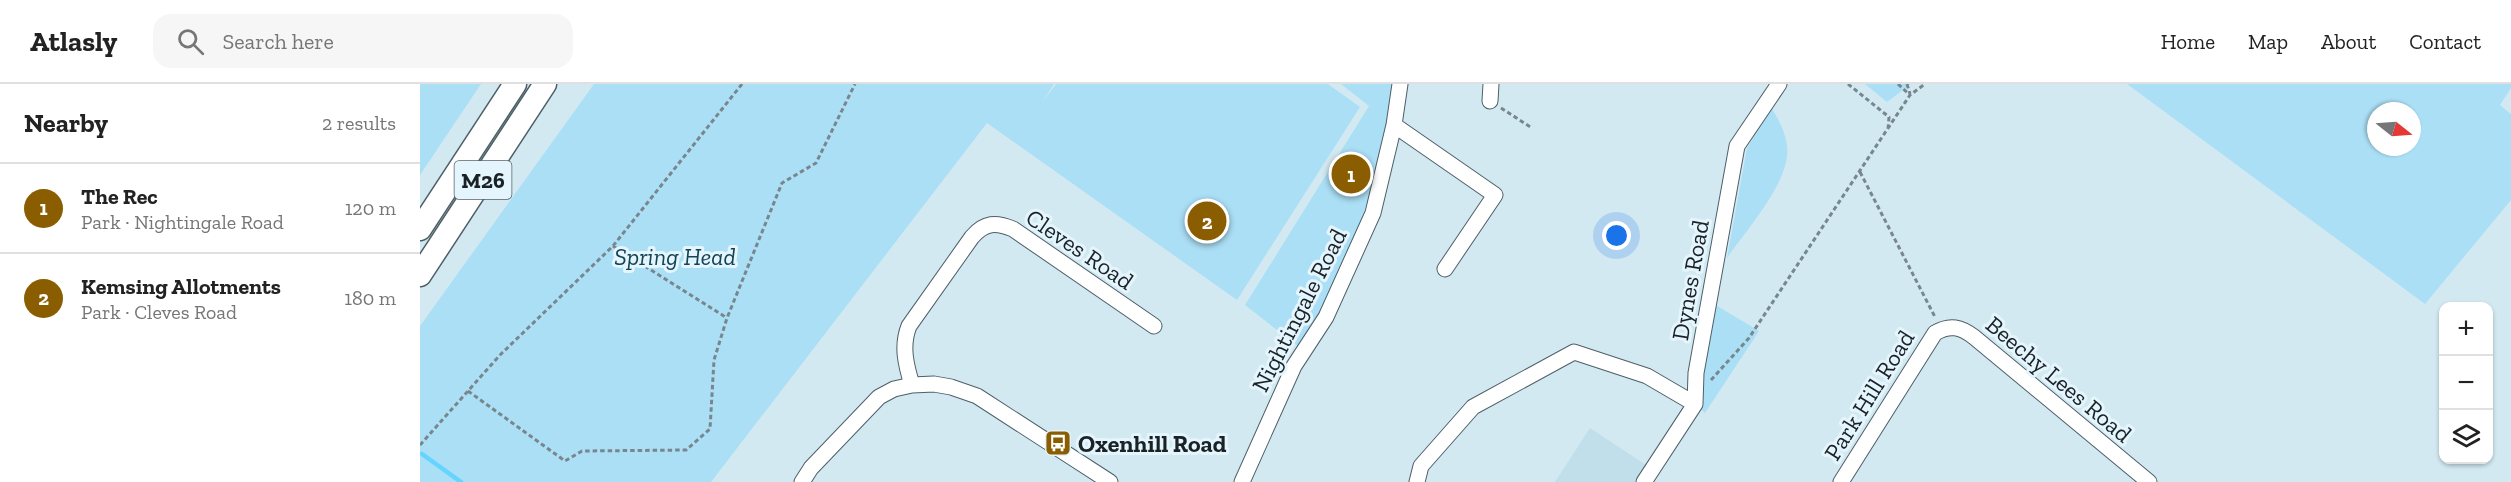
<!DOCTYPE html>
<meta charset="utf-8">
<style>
:root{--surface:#fff;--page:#f6f6f6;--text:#222;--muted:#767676;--line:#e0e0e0;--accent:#8a5d00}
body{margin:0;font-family:"Zilla Slab",serif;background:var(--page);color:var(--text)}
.controls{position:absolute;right:18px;bottom:18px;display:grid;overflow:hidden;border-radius:12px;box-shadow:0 2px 4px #0004}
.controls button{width:54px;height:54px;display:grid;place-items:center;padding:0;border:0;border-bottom:2px solid var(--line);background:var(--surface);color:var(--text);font:30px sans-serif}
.compass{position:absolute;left:1947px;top:18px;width:54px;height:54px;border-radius:50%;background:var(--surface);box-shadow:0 2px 4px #0004;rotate:107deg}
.you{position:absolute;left:1197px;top:152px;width:21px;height:21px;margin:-15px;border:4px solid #fff;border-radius:50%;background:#1a73e8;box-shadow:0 0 0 9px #1a73e833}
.badge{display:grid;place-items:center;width:39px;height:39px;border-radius:50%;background:var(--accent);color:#fff;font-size:20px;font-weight:700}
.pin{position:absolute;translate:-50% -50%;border:3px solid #fff;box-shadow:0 2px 6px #0006}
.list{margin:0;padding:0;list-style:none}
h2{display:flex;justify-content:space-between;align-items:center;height:78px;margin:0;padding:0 24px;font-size:26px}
h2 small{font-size:20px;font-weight:400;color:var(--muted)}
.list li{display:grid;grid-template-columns:39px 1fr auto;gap:18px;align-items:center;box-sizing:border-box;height:90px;padding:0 24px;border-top:2px solid var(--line)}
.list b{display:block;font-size:22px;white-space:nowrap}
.list p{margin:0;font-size:20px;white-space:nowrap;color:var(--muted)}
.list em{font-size:20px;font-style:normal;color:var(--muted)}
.icon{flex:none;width:33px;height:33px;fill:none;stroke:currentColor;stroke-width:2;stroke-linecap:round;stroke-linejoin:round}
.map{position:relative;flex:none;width:2091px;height:398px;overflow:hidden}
header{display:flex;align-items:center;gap:36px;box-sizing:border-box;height:84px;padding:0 30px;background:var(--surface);border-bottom:2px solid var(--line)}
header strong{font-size:28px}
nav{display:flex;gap:33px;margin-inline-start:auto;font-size:21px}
.search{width:420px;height:54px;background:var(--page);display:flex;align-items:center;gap:15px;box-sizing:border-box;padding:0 21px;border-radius:18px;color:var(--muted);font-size:22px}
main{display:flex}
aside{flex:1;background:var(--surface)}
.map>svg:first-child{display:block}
.built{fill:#c1deeb}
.green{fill:#abdff5;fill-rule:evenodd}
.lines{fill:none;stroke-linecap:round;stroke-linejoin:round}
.stream{stroke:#65d4ff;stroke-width:4.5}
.minor-casing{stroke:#4d5f67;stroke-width:17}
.highway-casing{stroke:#4d5f67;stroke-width:25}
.path{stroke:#78878e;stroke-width:3;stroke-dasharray:4.5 3;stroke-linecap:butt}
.minor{stroke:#fff;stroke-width:15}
.highway{stroke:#fff;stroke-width:22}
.labels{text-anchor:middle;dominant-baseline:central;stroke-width:6;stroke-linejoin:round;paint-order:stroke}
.shield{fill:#e4f5fd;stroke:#576166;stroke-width:1.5}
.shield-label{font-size:22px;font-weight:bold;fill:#1a2226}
.street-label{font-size:24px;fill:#1a2226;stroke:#e4f5fd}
.park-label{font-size:24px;font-style:italic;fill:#134456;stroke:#e4f5fd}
.poi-label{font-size:24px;font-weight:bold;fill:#1a2226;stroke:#e4f5fd;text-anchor:start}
</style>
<header>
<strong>Atlasly</strong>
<div class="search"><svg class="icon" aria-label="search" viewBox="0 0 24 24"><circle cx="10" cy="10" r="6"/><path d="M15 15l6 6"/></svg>Search here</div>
<nav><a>Home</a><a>Map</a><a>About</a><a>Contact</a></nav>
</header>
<main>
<aside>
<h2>Nearby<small>2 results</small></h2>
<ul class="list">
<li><span class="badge">1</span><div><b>The Rec</b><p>Park · Nightingale Road</p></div><em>120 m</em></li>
<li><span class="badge">2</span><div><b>Kemsing Allotments</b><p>Park · Cleves Road</p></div><em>180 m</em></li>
</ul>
</aside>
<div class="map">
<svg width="2091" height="398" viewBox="0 0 2091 398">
<rect width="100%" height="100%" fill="#d3e9f2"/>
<path class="built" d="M1170 344 1229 383 1219 398H1135Z"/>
<path class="green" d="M0 0H61L0 91Z
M174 0H634L623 17 636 0H908L940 23 817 216 567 39 291 398H0V242Z
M921 0H973C961 93 931 184 879 263L825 221 949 22Z
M1445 0H1491L1467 18Z
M1707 0H2091V4L2080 21 2091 30V116L2005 220ZM1956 27H1992V63H1956Z
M1351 23C1358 35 1365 46 1367 61 1372 96 1326 146 1307 174L1327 64Z
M1294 220 1339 247 1285 329 1279 323 1281 291Z"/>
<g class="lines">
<path class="stream" d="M2 370 41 398"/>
<defs>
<path id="minor" d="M1070 17 1071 0
M974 41 1075 111 1025 185
M492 301C486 281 481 262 489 242L552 153C565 138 576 138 593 145L734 242
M382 398 391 384 459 313 474 305 492 301 514 300 531 303 557 312 690 398
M822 398 874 282 906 233 953 129 974 41 980 0
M997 398 1001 382 1053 323 1154 268 1227 292 1275 320
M1224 398 1275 320 1276 289 1317 62 1359 0
M1421 398 1515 249C1530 240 1541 243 1554 253L1729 398"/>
<path id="highway" d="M0 145 95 0
M0 191 125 0"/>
</defs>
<use href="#minor" class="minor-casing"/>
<use href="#highway" class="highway-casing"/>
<path class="path" d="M1428 0 1469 33 1468 45
M1478 0 1490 11
M1487 0 1490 10
M1081 24 1112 44
M1440 88 1515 233
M193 162 307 234
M1291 296 1329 254 1490 11 1505 0
M48 307 145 377 162 367 266 366 290 345 294 276 307 234 362 99 396 79 435 0
M0 361 80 271 193 162 322 0"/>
<use href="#minor" class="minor"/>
<use href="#highway" class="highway"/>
</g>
<defs>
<symbol id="bus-square" viewBox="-11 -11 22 22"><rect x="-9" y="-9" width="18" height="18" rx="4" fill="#8a5d00" stroke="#e4f5fd"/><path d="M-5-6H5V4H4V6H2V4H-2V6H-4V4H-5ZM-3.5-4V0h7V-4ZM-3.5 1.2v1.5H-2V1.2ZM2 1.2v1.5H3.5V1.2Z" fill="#fff"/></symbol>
</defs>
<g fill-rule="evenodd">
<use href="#bus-square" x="623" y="344" width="30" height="30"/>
</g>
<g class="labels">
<rect class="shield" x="34.5" y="77" width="57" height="38" rx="4.5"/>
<g class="shield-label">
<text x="63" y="96">M26</text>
</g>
<g class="street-label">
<text transform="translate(660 165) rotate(34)">Cleves Road</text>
<text transform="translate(1270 196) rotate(-80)">Dynes Road</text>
<text transform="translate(879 226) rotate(-63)">Nightingale Road</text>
<text transform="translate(1639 295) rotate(40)">Beechy Lees Road</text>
<text transform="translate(1449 311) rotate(-58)">Park Hill Road</text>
</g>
<g class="park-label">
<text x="255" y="172">Spring Head</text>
</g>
<g class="poi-label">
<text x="658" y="359">Oxenhill Road</text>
</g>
</g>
</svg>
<div class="controls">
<button>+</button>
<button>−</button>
<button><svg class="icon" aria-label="layers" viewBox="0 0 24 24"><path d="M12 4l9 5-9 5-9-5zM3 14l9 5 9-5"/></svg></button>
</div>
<svg class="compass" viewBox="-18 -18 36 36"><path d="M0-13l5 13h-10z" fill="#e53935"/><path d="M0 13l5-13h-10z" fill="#767676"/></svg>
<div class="you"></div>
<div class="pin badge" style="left:931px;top:90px">1</div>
<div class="pin badge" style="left:787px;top:137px">2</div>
</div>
</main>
